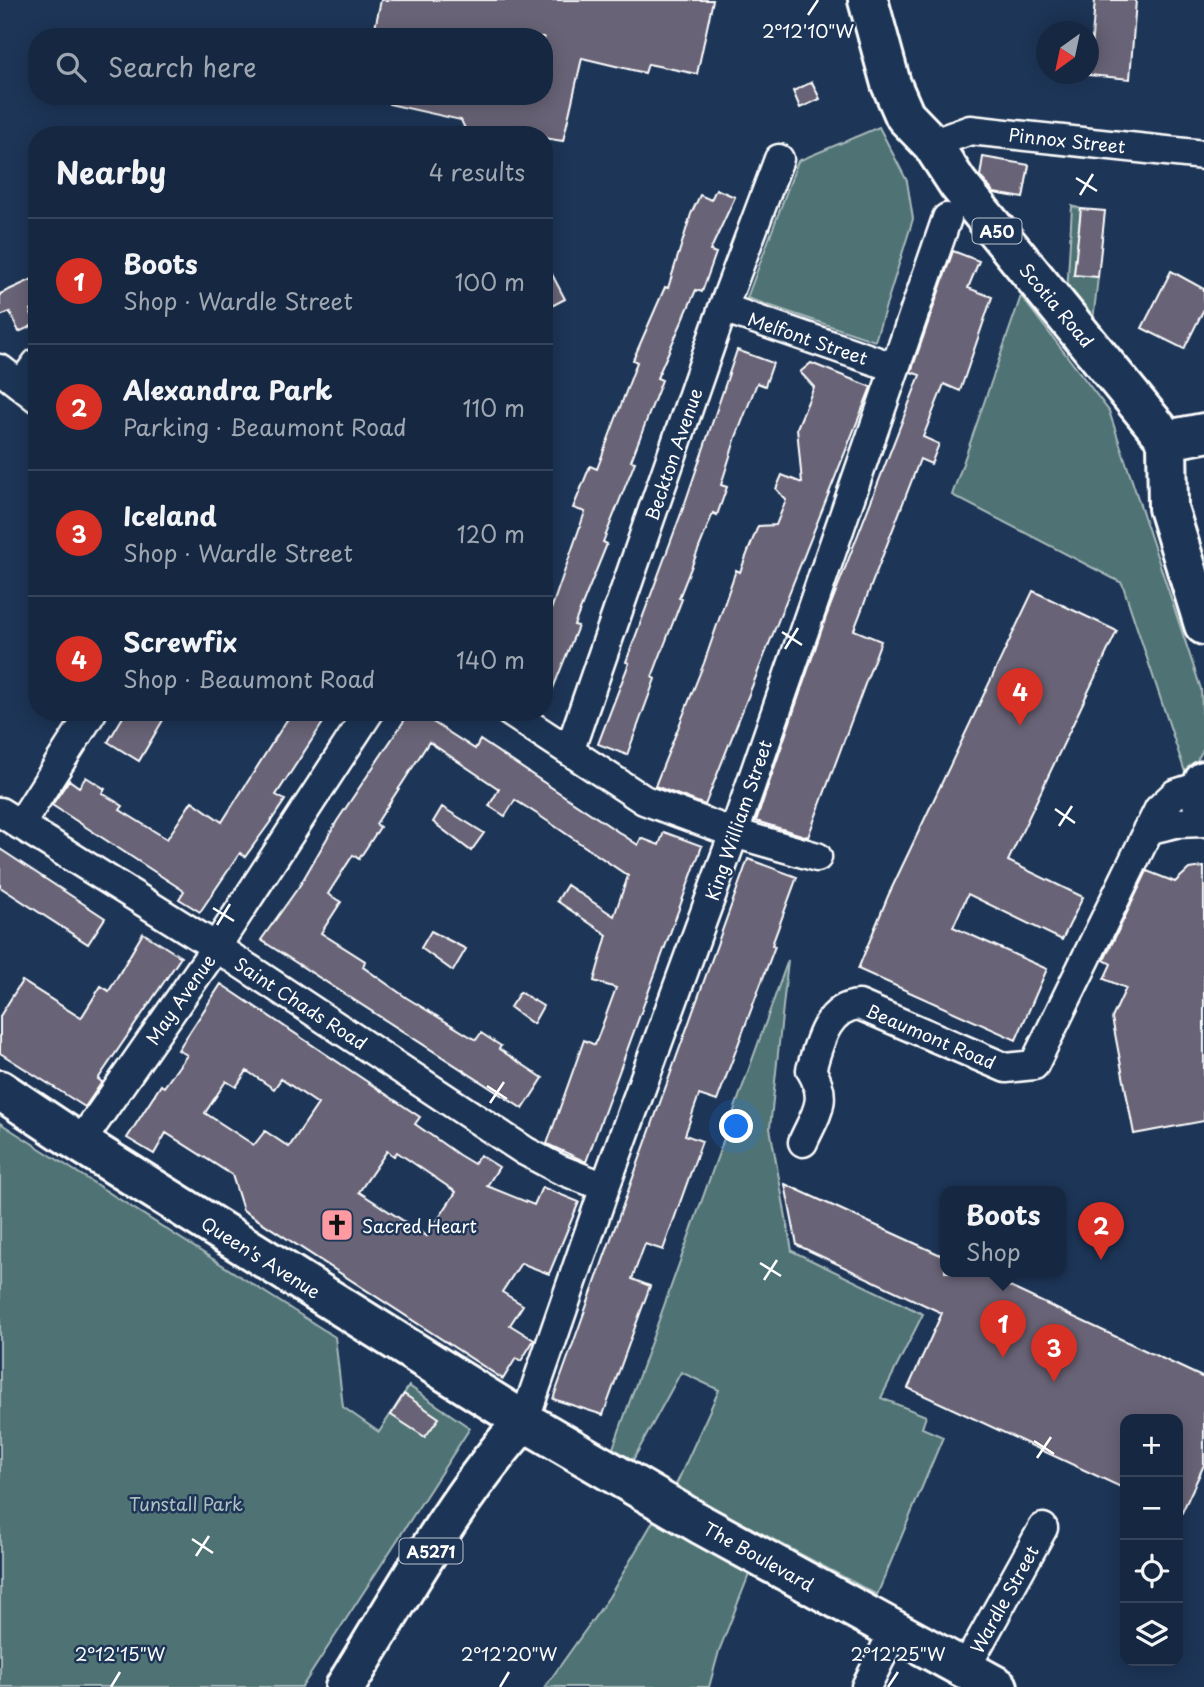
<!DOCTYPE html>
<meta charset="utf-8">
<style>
:root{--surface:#162841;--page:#23344c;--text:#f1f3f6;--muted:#9ea6b1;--line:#35445a;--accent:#d93025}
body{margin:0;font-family:"Playpen Sans",sans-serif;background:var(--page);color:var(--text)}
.controls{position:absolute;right:21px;bottom:21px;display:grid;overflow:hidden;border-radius:14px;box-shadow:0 4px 18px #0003}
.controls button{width:63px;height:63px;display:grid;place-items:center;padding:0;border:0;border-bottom:2px solid var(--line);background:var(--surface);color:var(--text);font:35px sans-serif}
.compass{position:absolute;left:1036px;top:21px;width:63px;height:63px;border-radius:50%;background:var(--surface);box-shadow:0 4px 18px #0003;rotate:213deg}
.you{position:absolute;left:737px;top:1127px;width:24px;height:24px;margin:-18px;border:5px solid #fff;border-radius:50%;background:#1a73e8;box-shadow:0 0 0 10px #1a73e833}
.badge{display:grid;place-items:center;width:46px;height:46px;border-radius:50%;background:var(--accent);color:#fff;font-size:23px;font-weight:700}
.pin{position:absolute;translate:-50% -58px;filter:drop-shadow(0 2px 4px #0008)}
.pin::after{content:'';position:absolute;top:37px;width:24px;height:21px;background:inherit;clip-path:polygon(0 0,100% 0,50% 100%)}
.popup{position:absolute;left:940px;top:1186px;width:126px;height:91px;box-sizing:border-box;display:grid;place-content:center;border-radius:14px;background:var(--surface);filter:drop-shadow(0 2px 5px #0005);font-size:23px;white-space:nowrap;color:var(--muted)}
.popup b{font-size:26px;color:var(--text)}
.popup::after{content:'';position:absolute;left:50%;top:100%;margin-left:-14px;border:14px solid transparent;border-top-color:var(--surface)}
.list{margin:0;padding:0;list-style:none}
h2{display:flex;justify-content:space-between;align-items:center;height:91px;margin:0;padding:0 28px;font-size:30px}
h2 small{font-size:23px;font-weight:400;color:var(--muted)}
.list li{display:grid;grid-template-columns:46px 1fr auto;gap:21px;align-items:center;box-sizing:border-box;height:126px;padding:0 28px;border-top:2px solid var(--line)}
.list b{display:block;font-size:26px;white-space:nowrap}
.list p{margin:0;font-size:23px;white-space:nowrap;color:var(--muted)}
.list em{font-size:23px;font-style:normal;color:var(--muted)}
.icon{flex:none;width:38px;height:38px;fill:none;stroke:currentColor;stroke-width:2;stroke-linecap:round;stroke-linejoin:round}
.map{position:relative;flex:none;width:1204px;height:1687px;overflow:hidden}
.search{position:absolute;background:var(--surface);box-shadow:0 4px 18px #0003;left:28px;top:28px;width:525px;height:77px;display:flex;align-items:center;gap:18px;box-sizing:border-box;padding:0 24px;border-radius:28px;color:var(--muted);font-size:26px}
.panel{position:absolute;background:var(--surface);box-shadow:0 4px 18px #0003;left:28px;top:126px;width:525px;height:595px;border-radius:28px}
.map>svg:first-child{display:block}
.green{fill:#507374;stroke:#a8b9ba;stroke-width:2}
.building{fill:#686376;stroke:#fff;stroke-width:2;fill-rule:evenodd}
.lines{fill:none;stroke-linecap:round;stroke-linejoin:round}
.street-casing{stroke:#fff;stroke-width:33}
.secondary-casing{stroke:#fff;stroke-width:44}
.primary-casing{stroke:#fff;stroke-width:44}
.street{stroke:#1d3557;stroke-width:28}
.secondary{stroke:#1d3557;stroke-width:38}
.primary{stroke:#1d3557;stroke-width:38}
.ticks{fill:none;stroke:#fff;stroke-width:2.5}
.labels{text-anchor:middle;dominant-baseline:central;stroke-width:5;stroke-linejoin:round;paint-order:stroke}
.shield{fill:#1d3557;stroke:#bbc2cd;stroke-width:2}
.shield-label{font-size:16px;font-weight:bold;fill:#fff}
.street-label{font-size:18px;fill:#fff;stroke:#1d3557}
.poi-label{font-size:18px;fill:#fff;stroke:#1d3557;text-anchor:start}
.park-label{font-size:18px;fill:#b0c0c0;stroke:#1d3557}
.ticks-label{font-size:18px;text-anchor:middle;fill:#fff;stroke:#1d3557;stroke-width:5;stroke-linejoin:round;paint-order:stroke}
</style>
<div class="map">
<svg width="1204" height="1687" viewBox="0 0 1204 1687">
<rect width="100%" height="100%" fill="#1d3557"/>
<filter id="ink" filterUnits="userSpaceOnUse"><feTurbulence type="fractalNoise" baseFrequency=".0143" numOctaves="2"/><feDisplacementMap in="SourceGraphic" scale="14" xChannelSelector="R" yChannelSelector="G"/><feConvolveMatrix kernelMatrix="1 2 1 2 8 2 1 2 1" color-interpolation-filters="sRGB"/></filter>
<g filter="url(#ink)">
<path class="green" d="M879 127 907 181 913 219 875 341 747 298 798 161Z
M1072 206 1081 209 1074 274 1098 277 1093 321 1067 294Z
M1021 296 1109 411 1201 689 1204 748 1187 778 1122 583 952 495Z
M788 960 770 1128 792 1251 923 1314 881 1398 926 1416 922 1428 943 1437 877 1595 675 1487 719 1390 681 1372 633 1460 613 1448Z
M0 1123 335 1337 343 1407 379 1432 409 1386 470 1428 302 1687H0Z
M655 1518 750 1572 719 1651 709 1687H545L609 1597Z"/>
<path class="building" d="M381 0H713L697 74 648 64 645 73 582 58 563 141 544 138V135H468L461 120 389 104V96H544V37H373Z
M1095 0H1136L1130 79 1089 75Z
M812 82 820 99 800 108 793 91Z
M983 157 1029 165 1023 198 994 193 980 176Z
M716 189 735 197 710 251 716 253 702 292 696 290 657 378 662 380 631 461 635 462 603 542 607 544 574 625 578 626 544 711V630L585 512 573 508 590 466 597 469 637 362 633 360 665 287 668 288 691 214 700 195 711 200Z
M1081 209 1105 211 1098 277 1074 275Z
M953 251 979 261 968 288 992 297 960 391 944 384 923 437 939 444 931 464 920 459 854 630 881 641 808 837 756 821 826 617 920 375 911 372Z
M544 259 565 299 544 310Z
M1171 271 1204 289V309L1184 349 1142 328Z
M37 277V307L30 310 36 324 19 332 10 312 0 316V294Z
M737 350 773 363 765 386 757 383 736 437 721 485 727 487 717 515 713 513 679 598 682 599 652 677 655 679 627 755 598 744 629 663 626 662 685 503Z
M811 363 871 387 705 805 655 786 704 663 736 570 740 572 758 526 776 525 786 500 776 489 782 475 802 483 797 428 814 387 800 372Z
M1033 591 1117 631 1008 861 1083 897 1062 940 968 894 953 927 1047 969 1016 1040 858 969 888 896Z
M126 712H150L163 720 139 761 108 742Z
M292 712H330L276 795 285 800 271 821 245 857 240 853 200 912 179 899 184 891 52 805 69 780 79 787 86 777 105 789 102 793 123 806 120 810 167 839 192 801 222 822Z
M410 712H417L475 749 480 740 638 845 641 838 659 845 664 832 702 846 586 1162 547 1144 584 1040 595 1045 616 988 594 981 607 935 557 901 567 885 614 916 628 876 537 814 515 800 505 816 489 806 499 789 429 742 376 824 380 827 359 859 353 855 328 894 341 902 321 933 365 961 363 967 407 998 476 1040 481 1033 501 1046 499 1049 543 1078 523 1109 261 940 300 885 337 821Z
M442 807 484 833 471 851 433 822Z
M0 849 105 918 88 944 0 887Z
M748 859 797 877 772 945 775 946 717 1101 699 1095 685 1135 702 1141 663 1250 645 1244 632 1279 650 1286 603 1415 553 1399Z
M1204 867V1121L1134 1134 1112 1018 1126 988 1104 979 1111 964 1104 960 1147 871 1175 882 1189 869Z
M431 931 466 949 453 971 421 948Z
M143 933 181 957 98 1079 102 1082 85 1107 0 1053V1016L22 981 81 1018 101 986 109 991Z
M221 984 420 1117 415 1124 459 1155 474 1164 480 1155 499 1167 487 1186 534 1205 542 1187 579 1202 549 1274 521 1263 502 1292 523 1305 510 1325 534 1340 521 1361 516 1358 503 1379 243 1210 232 1175 166 1133 154 1154 127 1138 161 1085 164 1087 187 1055 178 1050ZM247 1071 274 1089 281 1079 318 1104 289 1147 265 1131 254 1145 205 1113 226 1081 236 1087ZM387 1151 394 1156 397 1152 456 1192 427 1236 359 1192Z
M520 992 543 1006 533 1024 510 1007Z
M785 1184 945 1257V1272H978L1204 1378V1465L1178 1521V1419H1125V1489L908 1388 942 1313 797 1245Z
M404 1394 439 1418 425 1437 391 1415Z"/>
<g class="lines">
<defs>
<path id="street" d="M932 144 970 130 1204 155
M723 308 893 367
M0 369 37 398
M21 385 37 363
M510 712 644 800 734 833 817 857
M570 749 723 308 779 159
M0 812 216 947 525 1151 559 1169 605 1187
M20 825 92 712
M1147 830 1176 823 1204 822
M803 1142C816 1113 829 1100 811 1070 819 1043 827 1007 859 1005L1006 1068 1034 1065 1159 809 1175 794 1203 785
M80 1143 216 947 369 712
M524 1421 605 1187 734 833 947 218
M965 1669 1043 1528
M866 1687 894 1631"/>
<path id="secondary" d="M0 1090 69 1136 524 1421"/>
<path id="primary" d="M868 0 891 84 905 116 932 144 958 184 1167 440 1168 508 1204 625
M1167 440 1204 433
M1204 781 1201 798 1204 812
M345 1687C401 1597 453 1500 524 1421L702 1525 998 1687"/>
</defs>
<use href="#street" class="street-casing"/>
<use href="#secondary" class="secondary-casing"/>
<use href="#primary" class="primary-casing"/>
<use href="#street" class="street"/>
<use href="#secondary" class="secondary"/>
<use href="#primary" class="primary"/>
</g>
</g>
<path class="ticks" d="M808 15 818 0M1076 178 1097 191M1080 195 1093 174M782 632 802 645M785 649 798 628M1055 809 1075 823M1059 826 1072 806M213 908 234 921M217 925 230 904M487 1086 507 1099M490 1103 504 1082M760 1263 781 1276M764 1280 777 1260M1034 1441 1054 1454M1037 1458 1051 1437M192 1539 213 1553M196 1556 209 1536M111 1687 120 1672M500 1687 509 1672M888 1687 898 1672"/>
<defs>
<symbol id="church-square" viewBox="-11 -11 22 22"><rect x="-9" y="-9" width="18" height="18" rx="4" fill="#ff9aa2" stroke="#1d3557"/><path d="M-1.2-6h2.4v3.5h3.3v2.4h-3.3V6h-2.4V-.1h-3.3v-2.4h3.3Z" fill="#111"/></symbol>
</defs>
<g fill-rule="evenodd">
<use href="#church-square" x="318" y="1206" width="38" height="38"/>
</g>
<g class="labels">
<g class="shield">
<rect x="972.5" y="218.5" width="49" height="25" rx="5"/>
<rect x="399.5" y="1538.5" width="63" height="25" rx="5"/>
</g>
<g class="shield-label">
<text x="997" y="231">A50</text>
<text x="431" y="1551">A5271</text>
</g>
<g class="street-label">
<text transform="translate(1067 140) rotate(6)">Pinnox Street</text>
<text transform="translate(1057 305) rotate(50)">Scotia Road</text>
<text transform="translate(808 338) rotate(19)">Melfont Street</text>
<text transform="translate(673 454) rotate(-71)">Beckton Avenue</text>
<text transform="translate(738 820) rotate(-71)">King William Street</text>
<text transform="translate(180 999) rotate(-55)">May Avenue</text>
<text transform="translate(301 1003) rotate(33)">Saint Chads Road</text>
<text transform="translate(931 1036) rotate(23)">Beaumont Road</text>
<text transform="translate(261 1257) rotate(32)">Queen's Avenue</text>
<text transform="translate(759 1556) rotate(29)">The Boulevard</text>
<text transform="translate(1004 1599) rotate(-61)">Wardle Street</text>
</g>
<g class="poi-label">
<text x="362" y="1225">Sacred Heart</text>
</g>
<g class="park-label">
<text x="186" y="1503">Tunstall Park</text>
</g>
</g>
<g class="ticks-label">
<text x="808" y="38">2°12'10"W</text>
<text x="120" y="1661">2°12'15"W</text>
<text x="509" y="1661">2°12'20"W</text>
<text x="898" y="1661">2°12'25"W</text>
</g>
</svg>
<div class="controls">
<button>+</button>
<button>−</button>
<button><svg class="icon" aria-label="locate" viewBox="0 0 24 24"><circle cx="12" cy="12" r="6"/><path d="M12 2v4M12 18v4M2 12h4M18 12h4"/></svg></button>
<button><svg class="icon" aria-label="layers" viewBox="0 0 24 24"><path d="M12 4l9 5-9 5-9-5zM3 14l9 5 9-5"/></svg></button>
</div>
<svg class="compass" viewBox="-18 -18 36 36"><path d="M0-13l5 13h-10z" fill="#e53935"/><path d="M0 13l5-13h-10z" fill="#9ea6b1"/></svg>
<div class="you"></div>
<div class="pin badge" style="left:1003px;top:1358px">1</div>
<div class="popup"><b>Boots</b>Shop</div>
<div class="pin badge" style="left:1101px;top:1260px">2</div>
<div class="pin badge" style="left:1054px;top:1382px">3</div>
<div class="pin badge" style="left:1020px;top:726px">4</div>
<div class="search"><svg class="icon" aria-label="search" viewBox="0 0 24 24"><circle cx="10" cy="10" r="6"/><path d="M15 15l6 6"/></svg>Search here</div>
<section class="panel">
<h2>Nearby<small>4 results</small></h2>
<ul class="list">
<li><span class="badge">1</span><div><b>Boots</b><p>Shop · Wardle Street</p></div><em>100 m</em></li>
<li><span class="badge">2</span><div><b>Alexandra Park</b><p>Parking · Beaumont Road</p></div><em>110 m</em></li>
<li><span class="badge">3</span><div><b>Iceland</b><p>Shop · Wardle Street</p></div><em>120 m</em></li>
<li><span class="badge">4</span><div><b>Screwfix</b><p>Shop · Beaumont Road</p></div><em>140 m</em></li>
</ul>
</section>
</div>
